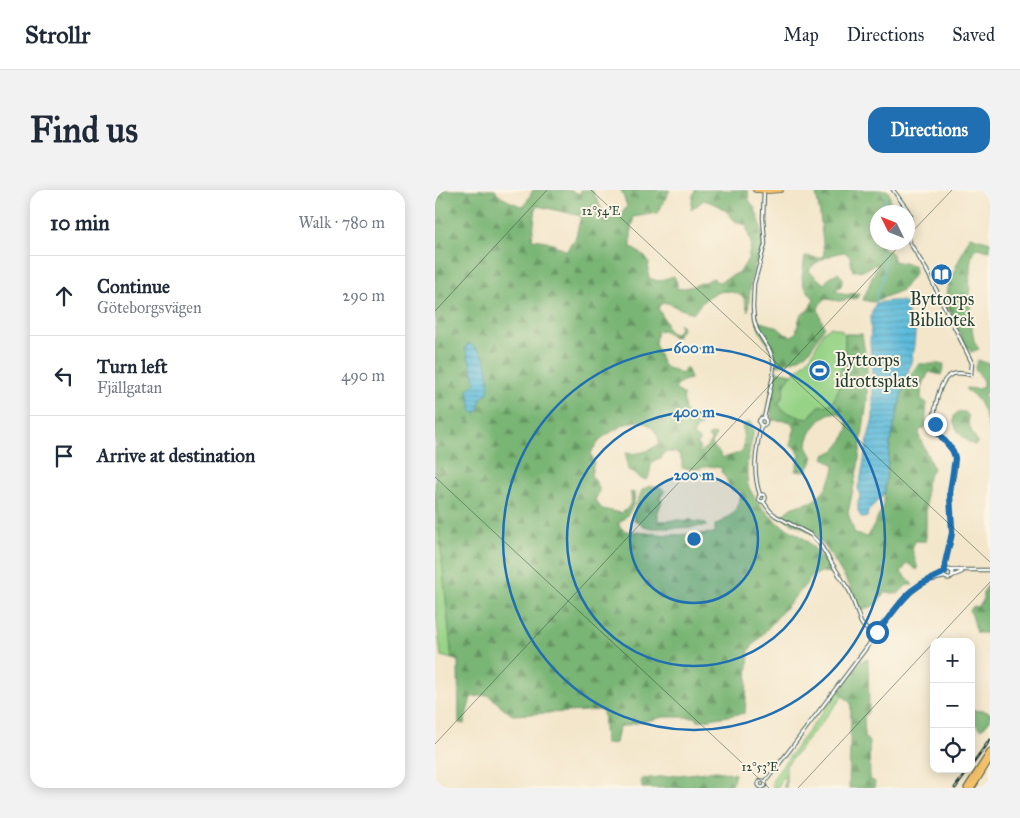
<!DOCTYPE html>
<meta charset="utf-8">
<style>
:root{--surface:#fff;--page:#f2f2f3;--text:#1f2937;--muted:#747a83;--line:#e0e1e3;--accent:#1f6fb2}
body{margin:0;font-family:"IM FELL Great Primer",serif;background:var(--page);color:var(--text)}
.controls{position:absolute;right:15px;bottom:15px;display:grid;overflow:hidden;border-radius:10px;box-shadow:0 2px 12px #0003}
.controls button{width:45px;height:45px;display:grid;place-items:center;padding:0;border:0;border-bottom:1px solid var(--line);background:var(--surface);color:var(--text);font:25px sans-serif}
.compass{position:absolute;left:435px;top:15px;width:45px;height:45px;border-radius:50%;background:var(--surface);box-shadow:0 2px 12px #0003;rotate:313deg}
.stop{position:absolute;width:15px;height:15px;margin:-11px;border:4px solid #1f6fb2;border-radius:50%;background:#fff}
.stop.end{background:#1f6fb2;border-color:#fff;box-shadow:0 1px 5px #0008}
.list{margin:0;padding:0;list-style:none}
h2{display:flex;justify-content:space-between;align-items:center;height:65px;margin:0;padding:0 20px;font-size:21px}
h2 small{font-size:16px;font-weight:400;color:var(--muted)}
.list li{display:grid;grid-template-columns:32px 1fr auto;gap:15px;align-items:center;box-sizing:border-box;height:80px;padding:0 20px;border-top:1px solid var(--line)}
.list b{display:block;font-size:19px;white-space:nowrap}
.list p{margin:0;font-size:16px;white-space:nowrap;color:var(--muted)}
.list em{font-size:16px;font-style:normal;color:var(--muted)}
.icon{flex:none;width:28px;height:28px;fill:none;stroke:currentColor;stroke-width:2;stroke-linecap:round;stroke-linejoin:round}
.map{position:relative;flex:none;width:555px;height:598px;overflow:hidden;border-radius:15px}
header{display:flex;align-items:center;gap:30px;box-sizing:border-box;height:70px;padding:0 25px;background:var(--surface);border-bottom:1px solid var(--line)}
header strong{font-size:24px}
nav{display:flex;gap:28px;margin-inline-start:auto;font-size:18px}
.intro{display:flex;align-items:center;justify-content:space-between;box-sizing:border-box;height:120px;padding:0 30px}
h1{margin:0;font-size:35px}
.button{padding:12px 22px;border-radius:15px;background:var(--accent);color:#fff;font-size:18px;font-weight:700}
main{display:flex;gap:30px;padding:0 30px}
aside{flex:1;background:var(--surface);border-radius:15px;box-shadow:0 2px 12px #0003}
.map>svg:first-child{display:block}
.green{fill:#97d387;stroke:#5b885e}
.forest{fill:url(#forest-firs);stroke:#4c7954;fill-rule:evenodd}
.water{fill:url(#water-rules);stroke:#3e7c88}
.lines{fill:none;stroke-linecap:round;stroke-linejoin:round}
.stream{stroke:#5cbbdb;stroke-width:1}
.minor-casing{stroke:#3f564a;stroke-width:4.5}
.major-casing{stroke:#3f564a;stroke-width:5.5}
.highway-casing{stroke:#3f564a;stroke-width:7}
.minor{stroke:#fff;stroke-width:2.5}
.major{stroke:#f5c16b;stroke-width:4}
.highway{stroke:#f5c16b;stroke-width:5}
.rail-casing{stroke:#1f3d34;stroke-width:3}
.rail{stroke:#fcf5e5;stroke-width:1;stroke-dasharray:4;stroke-linecap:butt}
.route{stroke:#1f6fb2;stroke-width:6}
.ticks{fill:none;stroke:#1f3d34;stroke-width:1;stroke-opacity:0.45}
.ring{fill:none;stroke:#1f6fb2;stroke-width:2.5}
.labels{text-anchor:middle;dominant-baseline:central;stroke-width:4;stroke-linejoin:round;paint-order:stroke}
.poi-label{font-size:18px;fill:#1f3d34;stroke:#fcf5e5}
.ticks-label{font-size:12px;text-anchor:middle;fill:#1f3d34;stroke:#fcf5e5;stroke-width:4;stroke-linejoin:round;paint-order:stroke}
.centre{fill:#1f6fb2;stroke:#fcf5e5;stroke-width:2.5}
.ring-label{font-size:15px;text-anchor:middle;font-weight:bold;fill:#1f6fb2;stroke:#fcf5e5;stroke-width:4;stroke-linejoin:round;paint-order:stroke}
</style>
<header>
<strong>Strollr</strong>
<nav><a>Map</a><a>Directions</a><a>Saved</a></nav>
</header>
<div class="intro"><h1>Find us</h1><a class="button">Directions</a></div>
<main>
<aside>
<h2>10 min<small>Walk · 780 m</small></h2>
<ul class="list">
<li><svg class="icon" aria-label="ahead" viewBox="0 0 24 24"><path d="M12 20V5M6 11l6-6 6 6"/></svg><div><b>Continue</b><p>Göteborgsvägen</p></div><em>290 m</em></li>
<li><svg class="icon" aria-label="left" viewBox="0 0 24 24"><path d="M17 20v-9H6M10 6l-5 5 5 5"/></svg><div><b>Turn left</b><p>Fjällgatan</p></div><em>490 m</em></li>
<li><svg class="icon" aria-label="arrive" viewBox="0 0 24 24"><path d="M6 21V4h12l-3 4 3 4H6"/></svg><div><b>Arrive at destination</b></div></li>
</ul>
</aside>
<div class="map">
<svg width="555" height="598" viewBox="0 0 555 598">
<defs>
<pattern id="forest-firs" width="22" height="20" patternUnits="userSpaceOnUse" patternTransform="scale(1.25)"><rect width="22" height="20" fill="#79b574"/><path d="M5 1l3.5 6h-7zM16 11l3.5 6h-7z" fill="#639460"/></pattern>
<pattern id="water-rules" width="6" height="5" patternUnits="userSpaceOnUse" patternTransform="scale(1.25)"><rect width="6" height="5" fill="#5cbbdb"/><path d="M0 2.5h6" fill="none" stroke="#4b99b2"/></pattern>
</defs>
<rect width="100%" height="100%" fill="#fcf5e5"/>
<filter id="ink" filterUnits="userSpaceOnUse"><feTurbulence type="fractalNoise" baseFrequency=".02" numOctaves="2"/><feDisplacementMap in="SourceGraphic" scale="10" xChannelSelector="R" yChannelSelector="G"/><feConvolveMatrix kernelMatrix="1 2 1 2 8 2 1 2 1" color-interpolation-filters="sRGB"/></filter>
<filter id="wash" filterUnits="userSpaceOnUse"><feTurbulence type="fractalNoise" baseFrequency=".0096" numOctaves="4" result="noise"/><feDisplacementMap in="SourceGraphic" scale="20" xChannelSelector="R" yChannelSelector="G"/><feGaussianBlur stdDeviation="1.12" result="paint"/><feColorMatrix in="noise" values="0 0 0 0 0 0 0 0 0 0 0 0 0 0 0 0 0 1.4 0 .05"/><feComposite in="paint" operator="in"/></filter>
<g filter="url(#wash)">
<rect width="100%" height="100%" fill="#f3e6ca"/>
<path class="green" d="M396 137 407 140V142L410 144V162L405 183 404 198 399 210 393 215 378 222 374 228C364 227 349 224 343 214L348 206 350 194 357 184 366 177 377 164 389 141Z
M0 302 1 305 17 469 6 466 0 415Z
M405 500 408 506 351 576V598H349L350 588 349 585 342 598H339L337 594 338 589 364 553Z"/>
<path class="forest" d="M0 0H60C67 10 79 13 89 17L98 0H135L136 1 145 4 146 0H157L171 27C180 33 188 23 192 16L186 0H235L223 23 198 27V34L196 36V57L210 67 214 73 213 80 214 88 223 91 239 86 242 93V99C256 98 266 93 279 88L280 91 284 92 305 82 313 69 316 54 311 35C294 31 299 26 288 19 283 15 275 12 269 10L256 20 258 6 260 0H308L313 1 314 10 319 17 325 32 329 53 325 69 320 73 316 89 313 121 309 108C290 93 270 105 259 123 255 121 250 121 246 119 237 116 229 107 223 118L231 132 232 139 238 144H241L245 138 244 133 246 135 247 138 241 148 236 146 228 140 222 141 220 153 227 173 232 178 240 180 246 184 248 183 250 178H252L254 183 255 189C248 191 243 192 240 199L248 204 250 220 254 228 265 223 268 234 262 238 258 244 259 246 266 251 262 253 265 259 263 263H264L275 254 276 249 273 247 277 244 281 245 277 252 278 256 284 262 287 267C291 268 294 266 298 265 316 261 306 247 308 235L314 232 317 234C321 244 315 253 314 264 312 273 311 285 313 295 317 307 334 326 344 334 353 340 363 343 371 350 382 360 389 371 398 383L386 382 378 386 314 460 310 523 263 531 259 527H229L184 537 181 553 170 554 168 520 77 525 53 505 36 507 29 534 24 533 23 471 17 469 0 302ZM103 16 146 26 140 50 136 53 132 61 112 51 97 49 101 17ZM207 231C217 237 224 242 224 254 214 261 203 265 191 263L192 274 193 280 202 285 205 288 212 290C218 280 212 269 226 269L229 262H240L244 264 247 271V278L261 279 274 276 287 278 286 282C294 289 290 292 297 300L306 301C305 321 296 326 280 335V343L233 345 190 341 184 336V333C194 325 200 316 200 303L196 302 195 303C199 310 194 319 186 323L167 319 160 310C167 298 164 296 156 285L159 272 156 264 158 259 168 247 188 235 196 232Z
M383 0H452C458 6 453 15 453 22H442V52L447 53V56L456 62 459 71 479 75 480 83 467 100 438 112 428 110 443 73 430 80 418 81 415 67 410 62C401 62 377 72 374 81L389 94 396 86 403 83 408 89 406 96 400 100C413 108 411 103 424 103L422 108 404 111 391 109C377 118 386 124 389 137 384 145 380 154 374 161 368 168 350 174 341 176 342 163 334 156 328 147 325 142 323 137 322 131L342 137 350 144 357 146 361 143 365 126 374 119 379 109 369 96 367 88 370 66 384 68 389 65 385 24 381 4Z
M535 46 555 52V61C551 61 544 57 540 59 531 64 535 142 540 153 540 154 543 157 544 159L536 162 531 157 511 113 514 92Z
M410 144H427L432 176V211L423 276 413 323 420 344 433 347 448 317 455 254 469 194 475 190 477 182 484 174H509L506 185 494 182C489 191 486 198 486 209L492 213 490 238 485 239 484 246 498 278 491 293V351H480L477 359 483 379 482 380 473 373 466 382 478 395H472L463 404 450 402 442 414 425 422 415 396 392 359 380 344 355 332 347 326C353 319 359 316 368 314 371 313 373 313 376 312 388 305 399 288 399 275L389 268 390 265 400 260 408 250 413 238 410 230 404 224C402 223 399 223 396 223 385 226 373 244 372 254 372 259 377 264 378 269 374 278 371 284 360 281L365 265 361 259 355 254 360 238 354 231 337 230 335 212 340 181 357 184 350 194 348 206 343 214C349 224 364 227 374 228L384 216 393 215 399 210 404 198 405 183 410 162Z
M543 170 555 174V200L549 204 555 219V244C550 227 548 209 531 200V198L543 199 548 197V191L540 179Z
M524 222H530L533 225C532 235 538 244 543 252 542 253 541 254 540 255 534 256 507 229 524 222Z
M215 296 226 298 230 301 225 308 227 311 223 322V331L246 330 250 332 256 329 257 331 271 333 272 336 242 338H216L209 336 199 330 198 324 206 302 208 299Z
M555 391V443H542L537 425 534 420 539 416 543 417 548 411V403Z
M433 469 434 520 429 527 430 547 434 552 435 589 440 592 439 598H414L416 513 408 506 405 500 414 485 426 471Z
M536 520 550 521 555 523V530L547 539 539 534 540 530 536 526Z
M281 581 300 584 298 592 294 598H207L206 589Z"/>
<path class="water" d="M456 111C461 111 468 110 472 114 475 118 471 122 474 126 477 131 476 125 479 132 483 143 475 183 469 194L455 254 449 304 433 321 432 327 429 328 426 327 423 321V312L425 307 423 297 426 287 433 247 438 229V200L435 152 436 136 435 131 437 122 441 113Z
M35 154C38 157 43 159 45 162 54 171 55 191 53 203 45 208 45 211 44 220L40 223 37 221 33 200 41 192 30 157Z"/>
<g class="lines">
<path class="stream" d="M448 22 451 7
M441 113 443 100 448 89 450 70 447 52"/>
</g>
</g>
<g filter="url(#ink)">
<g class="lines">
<defs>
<path id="minor" d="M458 0 472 19 476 26 473 44 475 53 492 81 537 173 536 185C528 183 520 182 514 186 503 193 496 229 501 240 507 252 521 257 520 272 520 285 515 297 515 310 515 321 519 333 517 344 515 357 510 369 510 381
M329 1 328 28 330 54 319 94 318 117 319 130 322 140 335 161 339 173 338 186 329 228
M323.5 308a3.5 3.5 0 1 1 7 0a3.5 3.5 0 1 1-7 0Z
M325 305C317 281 321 260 326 235L324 233V231L326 228H329L331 230V234L329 236 326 235
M328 311 335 321 341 326 376 345 384 353 415 402 426 433 429 437 437 443
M508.5 384a4.5 4.5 0 1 1 9 0a4.5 4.5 0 1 1-9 0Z
M515 380H555
M517 386 527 382
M496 390 510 387
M436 445a4 4 0 1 1 8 0a4 4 0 1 1-8 0Z
M443 442C454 429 462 414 475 403 485 394 497 388 509 383
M323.5 594a3.5 3.5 0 1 1 7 0a3.5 3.5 0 1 1-7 0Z
M330 592 360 553 438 449"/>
<path id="major" d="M320 0 334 1 346 0"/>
<path id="highway" d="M532 598 555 562
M537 598 555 569"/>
</defs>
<use href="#minor" class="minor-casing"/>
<use href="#major" class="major-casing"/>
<use href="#highway" class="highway-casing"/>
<use href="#minor" class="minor"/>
<use href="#major" class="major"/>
<use href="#highway" class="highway"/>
<defs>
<path id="rail" d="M536 576 555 550
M520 598 534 579"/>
</defs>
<use href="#rail" class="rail-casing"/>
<use href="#rail" class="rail"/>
</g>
</g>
<g class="lines" filter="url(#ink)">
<path class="route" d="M442 442 466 412 476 401 486 394 510 382V373L517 343 515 302 520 268 518 261 502 241 500 234"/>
</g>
<path class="ticks" d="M156 0 555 372M472 47 517 0M0 121 112 0M0 287 334 598M499 452 555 392M0 554 468 52M363 598 499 452"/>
<circle cx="259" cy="349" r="64" fill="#1f6fb2" fill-opacity=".12"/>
<g class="ring">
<circle cx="259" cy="349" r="64"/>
<circle cx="259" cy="349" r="127"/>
<circle cx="259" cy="349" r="191"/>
</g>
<defs>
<symbol id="library-disc" viewBox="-11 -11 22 22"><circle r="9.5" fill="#1f6fb2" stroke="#fcf5e5"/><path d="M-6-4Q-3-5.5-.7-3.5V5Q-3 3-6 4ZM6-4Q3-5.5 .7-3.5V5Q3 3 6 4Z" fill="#fff"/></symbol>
<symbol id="stadium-disc" viewBox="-11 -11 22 22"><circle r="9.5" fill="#1f6fb2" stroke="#fcf5e5"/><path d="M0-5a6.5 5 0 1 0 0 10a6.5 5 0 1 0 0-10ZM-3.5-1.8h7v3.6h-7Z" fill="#fff"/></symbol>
</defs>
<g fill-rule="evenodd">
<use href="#library-disc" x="494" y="72" width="25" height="25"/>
<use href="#stadium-disc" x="372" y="168" width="25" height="25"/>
</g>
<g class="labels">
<g class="poi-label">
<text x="507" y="109">Byttorps<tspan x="507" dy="21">Bibliotek</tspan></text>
<text x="400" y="170" text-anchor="start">Byttorps<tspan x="400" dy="21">idrottsplats</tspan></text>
</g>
</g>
<g class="ticks-label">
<text x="166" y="25">12°54'E</text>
<text x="325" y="581">12°53'E</text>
</g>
<circle cx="259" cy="349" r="8" class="centre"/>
<g class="ring-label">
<text x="259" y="163">600 m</text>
<text x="259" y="227">400 m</text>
<text x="259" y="290">200 m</text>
</g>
</svg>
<div class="controls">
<button>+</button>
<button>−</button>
<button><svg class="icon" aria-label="locate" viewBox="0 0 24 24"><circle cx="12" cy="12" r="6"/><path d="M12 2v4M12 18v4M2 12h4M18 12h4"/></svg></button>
</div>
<svg class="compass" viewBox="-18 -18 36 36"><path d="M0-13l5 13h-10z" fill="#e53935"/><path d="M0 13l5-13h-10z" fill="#747a83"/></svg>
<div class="stop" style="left:442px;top:442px"></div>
<div class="stop end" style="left:500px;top:234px"></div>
</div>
</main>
